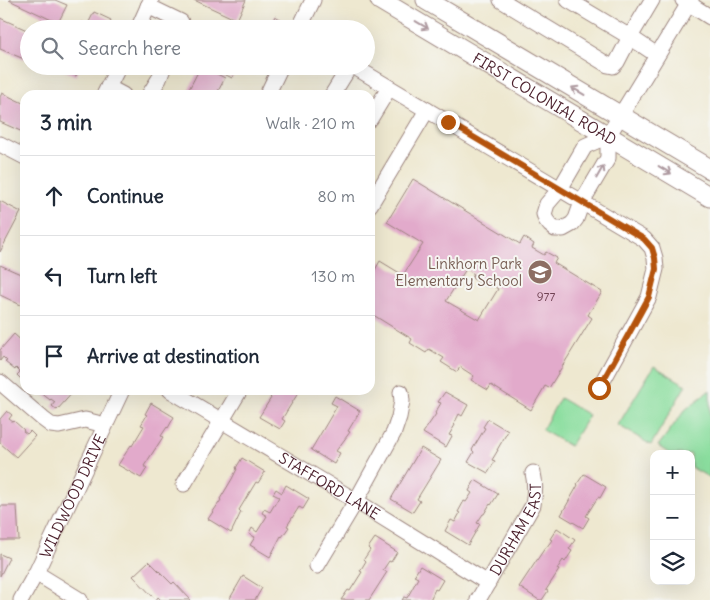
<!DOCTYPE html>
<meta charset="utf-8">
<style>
:root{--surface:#fff;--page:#f2f2f3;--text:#1f2937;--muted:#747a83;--line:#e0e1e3}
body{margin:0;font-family:Delius,sans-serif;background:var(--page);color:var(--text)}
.controls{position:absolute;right:15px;bottom:15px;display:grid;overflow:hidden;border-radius:10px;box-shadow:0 5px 20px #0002}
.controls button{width:45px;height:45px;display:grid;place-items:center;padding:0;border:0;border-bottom:1px solid var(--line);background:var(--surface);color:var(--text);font:25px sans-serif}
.stop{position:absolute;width:15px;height:15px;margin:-11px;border:4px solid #b45309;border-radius:50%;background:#fff}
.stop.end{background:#b45309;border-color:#fff;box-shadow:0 1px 5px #0008}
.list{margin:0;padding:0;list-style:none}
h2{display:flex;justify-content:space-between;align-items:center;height:65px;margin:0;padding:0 20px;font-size:21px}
h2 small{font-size:16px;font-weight:400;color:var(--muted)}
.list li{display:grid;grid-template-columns:32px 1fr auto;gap:15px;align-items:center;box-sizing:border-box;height:80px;padding:0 20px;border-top:1px solid var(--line)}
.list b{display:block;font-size:19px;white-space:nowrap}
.list em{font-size:16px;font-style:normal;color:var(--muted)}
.icon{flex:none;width:28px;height:28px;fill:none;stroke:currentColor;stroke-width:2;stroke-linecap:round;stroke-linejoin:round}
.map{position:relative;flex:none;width:710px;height:600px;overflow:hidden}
.search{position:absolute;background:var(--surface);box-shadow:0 5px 20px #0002;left:20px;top:20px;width:355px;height:55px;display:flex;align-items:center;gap:12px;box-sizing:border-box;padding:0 18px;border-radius:28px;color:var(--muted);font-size:19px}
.panel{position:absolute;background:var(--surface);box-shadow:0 5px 20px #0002;left:20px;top:90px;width:355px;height:305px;border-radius:15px}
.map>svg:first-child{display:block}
.green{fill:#8bde9f;stroke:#6a7e65}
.building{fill:#e2aacb;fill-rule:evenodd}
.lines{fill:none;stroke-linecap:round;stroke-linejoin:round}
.minor-casing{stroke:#9c847e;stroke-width:17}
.major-casing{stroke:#9c847e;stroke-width:21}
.minor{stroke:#fff;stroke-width:15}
.major{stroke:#fff;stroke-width:19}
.oneway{stroke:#ae9aa0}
.route{stroke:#b45309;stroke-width:6}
.labels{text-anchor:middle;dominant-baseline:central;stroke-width:4;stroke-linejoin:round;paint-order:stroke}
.number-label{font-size:12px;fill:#704253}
.street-label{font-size:15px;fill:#4a1f2b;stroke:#f6f6f2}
.education-label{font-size:15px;fill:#785e54;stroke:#f6f6f2;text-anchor:end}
</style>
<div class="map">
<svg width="710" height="600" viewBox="0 0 710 600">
<rect width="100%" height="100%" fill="#f6f6f2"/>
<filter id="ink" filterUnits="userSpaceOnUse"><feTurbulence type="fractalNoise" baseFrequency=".02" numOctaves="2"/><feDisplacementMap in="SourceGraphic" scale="10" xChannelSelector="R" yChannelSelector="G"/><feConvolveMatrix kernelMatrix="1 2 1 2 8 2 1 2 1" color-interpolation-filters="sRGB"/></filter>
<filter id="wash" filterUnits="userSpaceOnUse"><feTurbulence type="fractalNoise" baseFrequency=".0096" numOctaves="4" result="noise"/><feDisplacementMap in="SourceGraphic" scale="20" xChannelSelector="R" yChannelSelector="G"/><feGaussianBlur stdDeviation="1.12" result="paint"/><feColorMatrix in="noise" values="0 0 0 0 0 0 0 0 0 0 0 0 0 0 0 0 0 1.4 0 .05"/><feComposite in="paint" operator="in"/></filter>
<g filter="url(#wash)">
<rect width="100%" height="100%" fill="#eee8d0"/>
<path class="green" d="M654 366 686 385 651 445 618 425Z
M710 390V478L691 467V454H670L658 446 685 410Z
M560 398 589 415 570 446 542 430Z"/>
<g id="blocks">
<path class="building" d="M9 0H55L67 5 58 23Z
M194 0H246L237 20Z
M94 12 111 20 107 29H78L82 22 88 24Z
M275 16 282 20 278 29H269Z
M0 18 29 31V48L24 59 0 49Z
M229 20 248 29H225Z
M55 66H81L76 76Z
M201 66 225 78 216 95H186Z
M208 66H238L232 78Z
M2 93 25 104V133L0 122V97Z
M413 179 520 244 524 237 534 244 532 248 544 255 546 252 557 258 554 263 602 292 588 315 592 318 549 388 545 386 531 410 491 385 488 390 471 380 474 376 460 367 457 372 441 362 444 358 429 349 426 353 410 343 412 339 370 313V279L380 261 403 275 423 244 387 222ZM466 269 474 274 472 278 487 287 489 283 498 289 479 320 446 301Z
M0 201 21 212 0 252Z
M0 265 25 276V307L0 295Z
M14 334 25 344V377L22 380 17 375 20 372 16 368 15 370 5 362 7 361 3 357 0 361V350Z
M42 390H75L57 410 52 406 55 402 51 399 50 400 40 392Z
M274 390H300L282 419 285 421 280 429 259 417 271 398 270 397Z
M445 392 468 405 462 416 459 414 454 424 455 425 449 435 452 436 446 447 423 433 436 414 435 413 441 403 438 402Z
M335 396 360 411 348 431 350 432 336 451 340 453 334 464 311 450 337 406 331 403Z
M151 403 174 417 168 428 167 427 161 436 163 437 144 466 147 468 141 478 118 465 131 445 132 446 144 426 141 425 147 415 145 414Z
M7 411 12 415 9 419 13 422 14 421 24 430 23 431 27 434 30 431 35 436 16 457 0 443V419Z
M488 419 508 431 497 450H498L492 460 495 461 488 473 468 462 474 452 472 450 485 428 483 427Z
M421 448 441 460 417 499 420 501 413 512 391 499Z
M242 458 265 472 258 483 256 482 239 510 241 512 231 533 208 519 221 500 220 499 232 479 237 469 236 468Z
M584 474 606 487 600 498 598 497 586 516 589 518 583 528 561 515 578 485 577 484Z
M475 480 498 494 491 505 490 504 484 514H483L477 523 480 524 468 545 445 531 451 520 455 522 460 513 458 512 464 501 466 502 472 493 469 491Z
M286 485 309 499 303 509 299 507 287 526 289 527 282 537 281 536 270 557 250 545 255 537 249 534 252 528 257 532 267 516 262 513 264 509 270 512 279 497 273 494 276 489 282 493Z
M0 506H17L19 540H0Z
M557 528 575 540 569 549 572 551 565 562 563 560 557 569 559 570 546 590 548 591 542 600H539L519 587 545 548H546L552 540 550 539Z
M375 538 397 552 391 562 389 561 383 570 387 572 369 600H341L348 590 350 591 362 572 360 571 366 561 364 559 370 550 368 548Z
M0 554 9 558 0 576Z
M149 561 172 584 174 582 191 600H161L158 597 156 600 133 576Z
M420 566 443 580 437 590 435 589 430 600H402L404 597 407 598 412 589 418 578 414 576Z
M243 576 262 588 255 600H229Z"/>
</g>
</g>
<g filter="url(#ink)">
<use href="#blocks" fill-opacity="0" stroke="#9c847e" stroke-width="1"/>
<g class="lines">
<defs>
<g id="minor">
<path d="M501 0 608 65 613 66 617 62 630 37 568 0"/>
<path d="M652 0 630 37 657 55"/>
<path d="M683 0 710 17"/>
<path d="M148 6 181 22 179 29"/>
<path d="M138 29 151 0"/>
<path d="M299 29 313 0"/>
<path d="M353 66 644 239 652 248 655 258 656 269 649 297 599 388"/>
<path d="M108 87 123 95"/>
<path d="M104 95 119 66"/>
<path d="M149 95 159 79 164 66"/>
<path d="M267 95 281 66"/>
<path d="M332 95 350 66"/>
<path d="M370 119 389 88"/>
<path d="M608 136 585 146 560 189 547 204 544 214 546 220 550 225 555 229H563L572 224 576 219 582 202 608 158V136L691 0"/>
<path d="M0 144 25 157"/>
<path d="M370 205 427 110"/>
<path d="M0 382 43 419 51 425 59 426 85 420 105 425"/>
<path id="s1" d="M170 390 356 501 488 583"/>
<path d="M184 484 240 390"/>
<path d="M317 566 356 501 394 432 399 417 402 401 401 392"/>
<path d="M36 573 80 600"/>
<path id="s2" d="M21 600 36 573 122 390"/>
<path id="s3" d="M478 600 533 505C535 494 536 485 533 473"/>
</g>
<g id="major">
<path id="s4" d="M380 0 710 197"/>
<path d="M426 0 710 169"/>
</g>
</defs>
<use href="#minor" class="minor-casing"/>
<use href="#major" class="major-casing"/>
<use href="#minor" class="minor"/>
<use href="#major" class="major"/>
</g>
<defs><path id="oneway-shaft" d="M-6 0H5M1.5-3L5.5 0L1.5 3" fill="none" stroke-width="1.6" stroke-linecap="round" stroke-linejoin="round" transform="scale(1.25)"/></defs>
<g class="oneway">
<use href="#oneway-shaft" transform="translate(422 25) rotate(31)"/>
<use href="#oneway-shaft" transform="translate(578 91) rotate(-149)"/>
<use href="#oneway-shaft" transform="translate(665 170) rotate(31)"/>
<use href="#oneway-shaft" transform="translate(600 172) rotate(-60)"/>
</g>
</g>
<g class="lines" filter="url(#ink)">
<path class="route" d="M448 122 644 239 652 248 655 258 656 269 649 297 599 388"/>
</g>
<defs>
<symbol id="school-disc" viewBox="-11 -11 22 22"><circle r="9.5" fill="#8d6e63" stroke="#f6f6f2"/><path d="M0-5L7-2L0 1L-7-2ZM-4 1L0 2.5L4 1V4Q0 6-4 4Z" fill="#fff"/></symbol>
</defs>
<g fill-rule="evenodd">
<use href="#school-disc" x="526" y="258" width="28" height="28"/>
</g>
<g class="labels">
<g class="number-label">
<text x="546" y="296">977</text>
</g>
<g class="street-label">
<text stroke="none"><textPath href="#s4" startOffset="192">FIRST COLONIAL ROAD</textPath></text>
<text stroke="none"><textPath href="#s1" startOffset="186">STAFFORD LANE</textPath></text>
<text stroke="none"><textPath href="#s2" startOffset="116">WILDWOOD DRIVE</textPath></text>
<text stroke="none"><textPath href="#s3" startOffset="81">DURHAM EAST</textPath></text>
</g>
<g class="education-label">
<text x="522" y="263">Linkhorn Park<tspan x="522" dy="17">Elementary School</tspan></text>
</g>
</g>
</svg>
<div class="controls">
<button>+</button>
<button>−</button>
<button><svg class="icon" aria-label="layers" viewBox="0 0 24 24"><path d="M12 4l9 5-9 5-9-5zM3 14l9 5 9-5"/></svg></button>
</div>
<div class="stop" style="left:599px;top:388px"></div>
<div class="stop end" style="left:448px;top:122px"></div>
<div class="search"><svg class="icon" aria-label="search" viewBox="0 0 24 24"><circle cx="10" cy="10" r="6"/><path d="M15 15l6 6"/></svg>Search here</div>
<section class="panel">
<h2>3 min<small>Walk · 210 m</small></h2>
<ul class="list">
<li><svg class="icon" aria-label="ahead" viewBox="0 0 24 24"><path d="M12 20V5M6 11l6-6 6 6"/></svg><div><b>Continue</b></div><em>80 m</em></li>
<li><svg class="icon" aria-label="left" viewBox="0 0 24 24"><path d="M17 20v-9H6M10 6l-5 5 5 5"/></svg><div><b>Turn left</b></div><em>130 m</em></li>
<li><svg class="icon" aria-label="arrive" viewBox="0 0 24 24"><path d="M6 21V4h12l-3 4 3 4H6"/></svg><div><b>Arrive at destination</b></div></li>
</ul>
</section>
</div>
